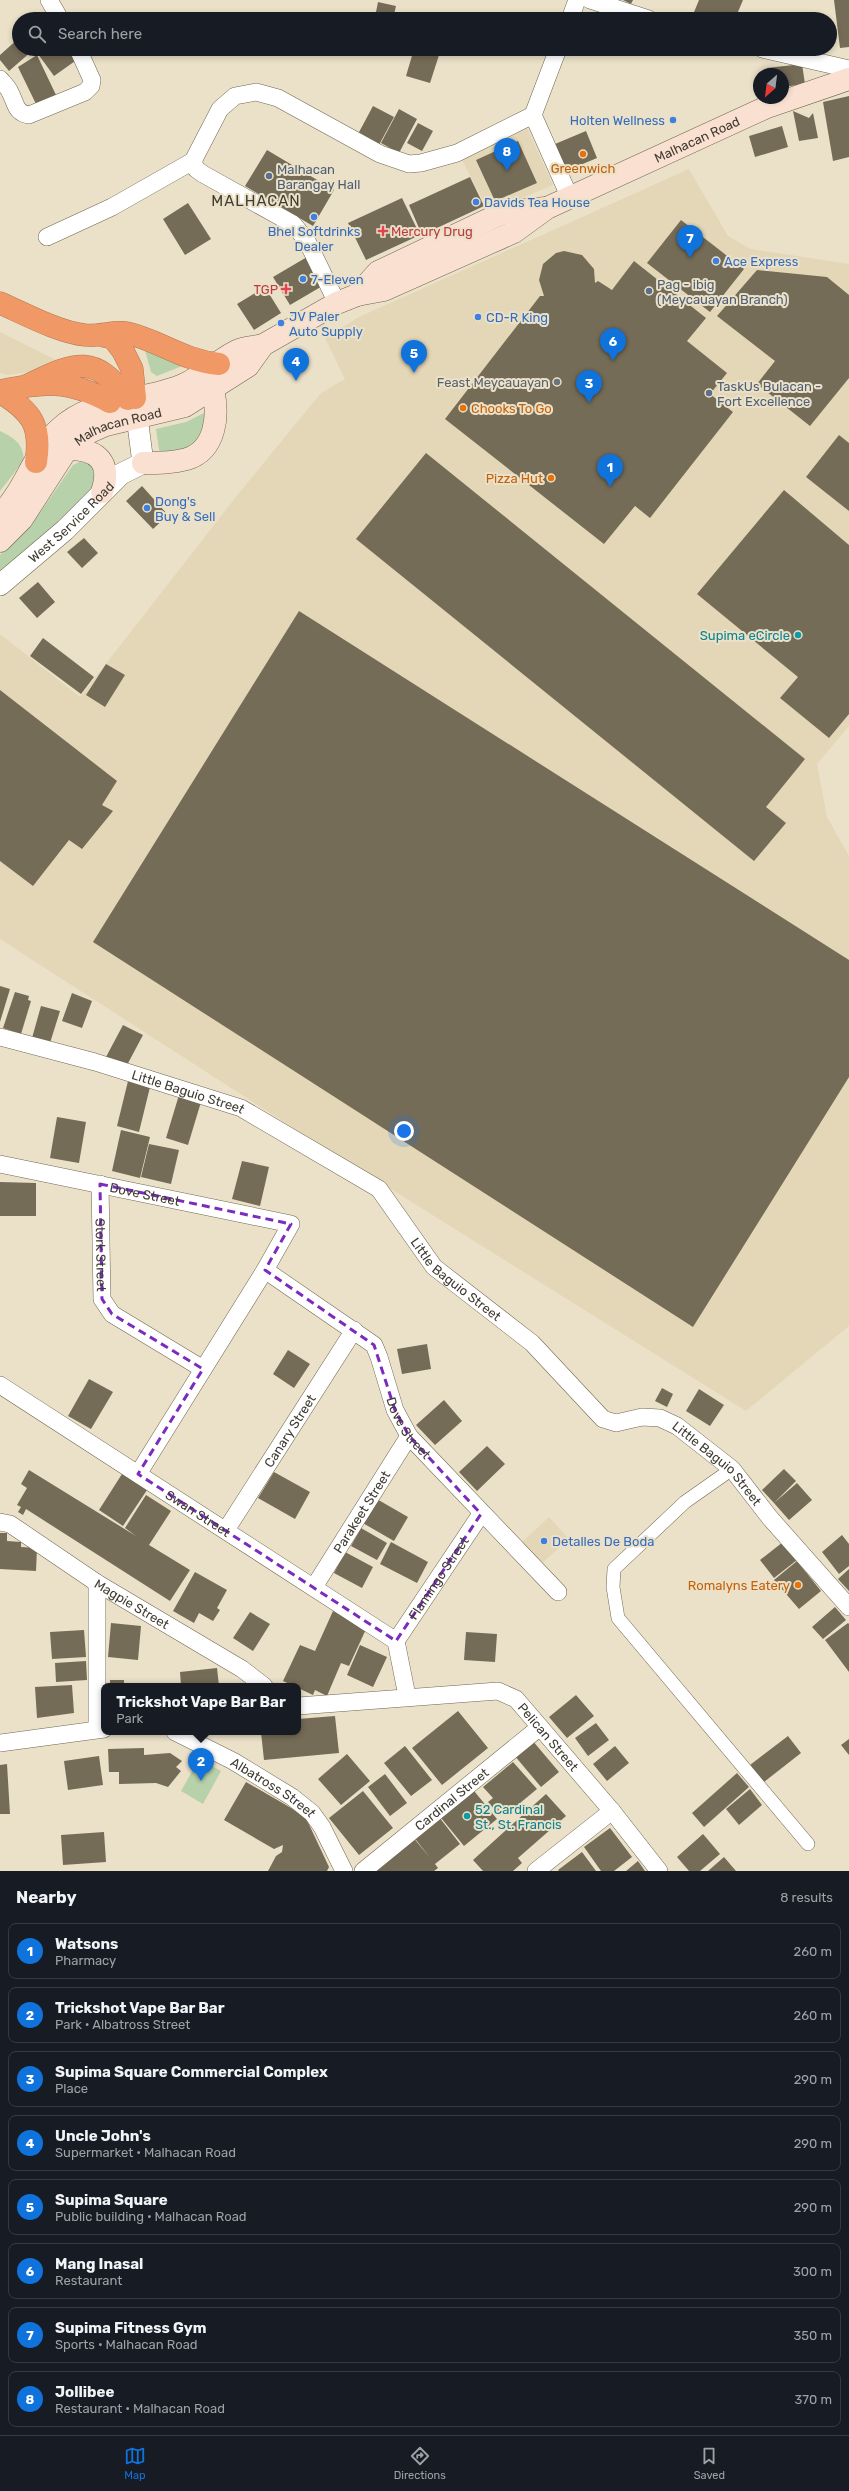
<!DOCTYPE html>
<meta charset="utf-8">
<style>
:root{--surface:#171b24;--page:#20242c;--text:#f1f3f6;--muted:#9ea1a6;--line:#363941;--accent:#1072db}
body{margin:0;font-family:Rubik,sans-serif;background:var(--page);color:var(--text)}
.compass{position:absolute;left:753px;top:68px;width:36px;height:36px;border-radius:50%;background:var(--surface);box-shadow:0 2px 6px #0003;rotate:208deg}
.you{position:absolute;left:404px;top:1131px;width:14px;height:14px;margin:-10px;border:3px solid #fff;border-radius:50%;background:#1a73e8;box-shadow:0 0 0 6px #1a73e833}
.badge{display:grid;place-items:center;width:26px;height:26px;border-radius:50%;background:var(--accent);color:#fff;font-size:13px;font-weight:700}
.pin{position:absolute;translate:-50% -33px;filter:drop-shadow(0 1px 2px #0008)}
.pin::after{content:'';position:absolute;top:21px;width:14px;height:12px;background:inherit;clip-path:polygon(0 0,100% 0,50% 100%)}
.popup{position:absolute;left:101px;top:1683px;width:200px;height:52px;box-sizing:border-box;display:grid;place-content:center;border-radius:8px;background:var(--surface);filter:drop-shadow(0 1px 3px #0005);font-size:13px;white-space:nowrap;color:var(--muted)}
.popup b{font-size:15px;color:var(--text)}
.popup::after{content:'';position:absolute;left:50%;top:100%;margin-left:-8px;border:8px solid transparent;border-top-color:var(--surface)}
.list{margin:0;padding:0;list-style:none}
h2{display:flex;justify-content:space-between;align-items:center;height:52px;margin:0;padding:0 16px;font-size:17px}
h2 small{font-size:13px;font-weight:400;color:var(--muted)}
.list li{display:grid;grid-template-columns:26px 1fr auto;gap:12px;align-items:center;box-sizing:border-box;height:56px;margin:0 8px 8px;padding:0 8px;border:1px solid var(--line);border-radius:8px}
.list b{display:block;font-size:15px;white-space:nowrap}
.list p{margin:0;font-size:13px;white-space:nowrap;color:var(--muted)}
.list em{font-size:13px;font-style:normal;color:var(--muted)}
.icon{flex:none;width:22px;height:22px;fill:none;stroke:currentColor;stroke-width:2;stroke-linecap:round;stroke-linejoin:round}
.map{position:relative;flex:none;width:849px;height:1871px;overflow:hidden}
.search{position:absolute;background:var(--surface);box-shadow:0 2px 6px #0003;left:12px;right:12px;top:12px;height:44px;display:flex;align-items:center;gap:10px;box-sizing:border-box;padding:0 14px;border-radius:22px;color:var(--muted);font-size:15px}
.sheet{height:564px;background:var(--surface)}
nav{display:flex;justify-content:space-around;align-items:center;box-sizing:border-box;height:56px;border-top:1px solid var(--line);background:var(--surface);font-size:11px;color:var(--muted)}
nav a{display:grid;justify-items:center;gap:2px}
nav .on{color:var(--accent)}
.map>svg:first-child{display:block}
.built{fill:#e4d7b7}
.green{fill:#b7d1aa}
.building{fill:#756c57}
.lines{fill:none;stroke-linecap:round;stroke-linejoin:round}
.pedestrian-casing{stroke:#6f6650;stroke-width:14}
.minor-casing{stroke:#6f6650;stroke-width:18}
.tertiary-casing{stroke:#6f6650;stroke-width:22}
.secondary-casing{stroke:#6f6650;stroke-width:23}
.motorway-casing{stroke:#b27854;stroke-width:23}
.pedestrian{stroke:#fff;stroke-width:13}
.minor{stroke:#fff;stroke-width:17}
.tertiary{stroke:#fff;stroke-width:21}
.secondary{stroke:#fae0d1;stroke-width:22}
.motorway{stroke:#f09866;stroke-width:22}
.marked{fill:none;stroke:#7b2cbf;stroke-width:3;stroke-dasharray:8 5;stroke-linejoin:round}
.shop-dot{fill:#3f7fe0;stroke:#ebe1c8;stroke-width:1.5}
.food-dot{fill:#e8710a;stroke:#ebe1c8;stroke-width:1.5}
.service-dot{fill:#5c6f8a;stroke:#ebe1c8;stroke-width:1.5}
.health-dot{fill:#e0444e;stroke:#ebe1c8;stroke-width:1.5}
.worship-dot{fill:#6b7280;stroke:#ebe1c8;stroke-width:1.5}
.culture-dot{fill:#0f9aa8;stroke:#ebe1c8;stroke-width:1.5}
.labels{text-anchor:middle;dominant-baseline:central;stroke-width:4;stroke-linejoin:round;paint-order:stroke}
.shop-label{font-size:13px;fill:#366cbe;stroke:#ebe1c8;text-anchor:start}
.street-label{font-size:13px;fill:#403c32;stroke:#ebe1c8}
.food-label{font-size:13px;fill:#c56008;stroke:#ebe1c8;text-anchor:end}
.service-label{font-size:13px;fill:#4e5e75;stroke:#ebe1c8;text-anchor:start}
.health-label{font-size:13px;fill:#be3a42;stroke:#ebe1c8;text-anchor:start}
.worship-label{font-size:13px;fill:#5b616d;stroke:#ebe1c8;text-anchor:end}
.culture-label{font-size:13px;fill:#0d838f;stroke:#ebe1c8;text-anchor:end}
.quarter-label{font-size:15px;letter-spacing:1px;fill:#403c32;stroke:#ebe1c8}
</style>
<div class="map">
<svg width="849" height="1871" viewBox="0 0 849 1871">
<rect width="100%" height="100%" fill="#ebe1c8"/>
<path class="built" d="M527 128 553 185 489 212 461 158Z
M689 169 728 236 751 249 849 264V726L817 764 827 817 849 856V1326L746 1411 287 1124 0 939V634L80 697 235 498 321 393 345 379 325 338 359 317Z
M0 332 62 363 48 370 7 375 0 373Z
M549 1517 569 1539 540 1565 520 1544Z"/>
<path class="green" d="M145 350 182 366 157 376 151 372Z
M210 410 195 450 165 456 159 450 156 429 186 422Z
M0 431C14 438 23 443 24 460L0 491Z
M84 460 98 471 94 487 27 551 0 570V555L39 514 73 465Z
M199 1759 221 1771 203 1804 181 1791Z"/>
<path class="building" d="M623 0H633L631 4Z
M699 0H743L735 19H697L692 17Z
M834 0H849V47L840 48Z
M378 2 396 6 393 19H371L372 16 375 17Z
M19 38V49L32 51 9 71 0 60V55Z
M45 49H71L78 59 54 76 38 54Z
M414 49H441L430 83 406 76Z
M37 55 56 95 36 104 18 67Z
M802 64 805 84 783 87V74H768L767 68Z
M849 96V157L833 161 823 102Z
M373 106 394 117 379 145 358 134Z
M399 109 417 119 399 153 381 143Z
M793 111 809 118 813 113 818 138 799 141Z
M418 123 433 131 422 151 407 143Z
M782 126 788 147 755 157 749 136Z
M586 131 597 158 566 171 555 144Z
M518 141 537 183 495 201 476 160Z
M267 150 334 190 313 226 245 186Z
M470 177 484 206 422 235 409 205Z
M402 198 420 235 366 260 348 223Z
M188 203 211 239 185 255 163 219Z
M681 220 744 269 710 312 647 263Z
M564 251 582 255 594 269 595 283 598 281 612 290 634 261 706 318 687 341 727 373 710 394 733 412 650 518 635 506 604 544 445 419 540 296H544L539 280 543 264 556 253Z
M307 257 324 285 290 305 273 277Z
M757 270 827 277 849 295V378L810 426 757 384 775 361 717 316Z
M265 287 281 313 254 330 237 304Z
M839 435 849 443V511L806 477Z
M426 453 805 759 766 807 786 823 754 861 356 539Z
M142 486 168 515 153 529 126 501Z
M784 490 849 545V714L829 738 780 698 798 677 697 594Z
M84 538 98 553 82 568 67 552Z
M38 582 55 602 37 618 19 598Z
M299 611 849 960V1077L693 1327 93 942Z
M43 638 94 677 81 694 30 656Z
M106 664 125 675 105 707 86 695Z
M0 690 117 781 102 805 113 811 82 849 69 840 33 886 0 861Z
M0 986 10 989 0 1022Z
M15 992 29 996 28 1000 31 1001 21 1034 3 1028Z
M72 993 92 1001 82 1028 62 1021Z
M41 1006 60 1011 50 1043 32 1038Z
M123 1025 143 1035 126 1067 106 1057Z
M129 1077 151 1083 139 1132 117 1126Z
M179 1095 201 1102 188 1145 166 1138Z
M57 1117 86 1122 79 1163 50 1158Z
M121 1130 150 1137 140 1178 112 1171Z
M149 1144 179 1150 171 1184 141 1177Z
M242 1161 269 1167 260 1206 232 1199Z
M0 1182 36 1183V1216H0Z
M427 1344 431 1369 402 1374 397 1349Z
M288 1350 310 1364 294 1388 273 1374Z
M89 1379 113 1392 91 1429 68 1416Z
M662 1388 673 1394 667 1407 655 1401Z
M699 1389 724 1405 710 1426 686 1411Z
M444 1400 462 1421 435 1445 416 1425Z
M487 1446 505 1464 477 1491 459 1472Z
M784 1469 796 1481 774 1503 762 1490Z
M29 1470 136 1536 125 1528 146 1495 171 1511 149 1545 190 1570 170 1601 26 1509 23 1515 18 1512 21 1507 17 1505 27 1488 21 1484Z
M274 1472 310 1492 295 1519 258 1498Z
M122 1474 147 1490 123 1526 99 1510Z
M797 1483 812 1500 789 1520 774 1503Z
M375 1498 408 1517 394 1541 361 1522Z
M361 1528 387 1543 377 1560 351 1546Z
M0 1533H7V1541L21 1542V1547L37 1548 36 1571 0 1569Z
M842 1535 849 1544V1566L839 1574 822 1552Z
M391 1542 428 1562 417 1583 380 1564Z
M783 1542 797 1560 774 1578 760 1560Z
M345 1552 373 1567 362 1588 334 1573Z
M797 1561 821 1591 799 1609 774 1580Z
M849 1569V1591L838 1579Z
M195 1572 227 1590 217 1608 220 1610 213 1621 199 1613 194 1623 173 1611Z
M835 1607 846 1620 823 1639 812 1627Z
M333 1611 367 1627 349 1666 341 1663 327 1696 315 1690 313 1695 283 1681 300 1645 315 1651Z
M250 1612 270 1624 253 1651 233 1638Z
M111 1623 141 1626 138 1660 108 1657Z
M848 1623 849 1624V1672L825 1640Z
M84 1630 86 1657 52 1659 50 1632Z
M466 1632 497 1634 495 1662 464 1660Z
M360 1645 387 1657 373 1687 347 1675Z
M86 1661 87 1680 56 1682 55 1663Z
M217 1668 219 1686H181L180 1672Z
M110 1680H124V1686H110Z
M72 1685 74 1713 37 1718 35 1687Z
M576 1695 594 1716 567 1738 549 1717Z
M458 1711 488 1748 442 1785 412 1748Z
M335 1716 339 1753 264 1760 261 1732H298V1719Z
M596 1723 609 1740 588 1756 575 1738Z
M788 1736 801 1753 764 1782 750 1765Z
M849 1739V1755L841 1745Z
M532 1740 559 1772 541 1787 514 1755Z
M405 1746 432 1780 411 1796 384 1763Z
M615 1746 629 1763 607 1781 593 1764Z
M144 1748V1755L170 1753 182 1761 176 1767 181 1771 168 1787 156 1783 119 1784V1772H109L108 1749Z
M347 1754 370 1781 341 1805 318 1779Z
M99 1756 103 1785 68 1790 64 1761Z
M513 1762 537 1789 508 1813 504 1808 498 1814 488 1802 493 1798 483 1787Z
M7 1764 10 1814H0V1765Z
M737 1773 749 1787 704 1827 692 1813Z
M385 1774 407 1803 390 1816 368 1787Z
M246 1782 305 1816 329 1867 327 1871H268L276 1856 282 1852 283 1845 274 1849 224 1820Z
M470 1786 497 1819 464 1846 437 1813Z
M750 1789 762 1805 739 1825 726 1809Z
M363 1791 393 1828 359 1855 329 1818Z
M546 1794 566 1816 518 1858 522 1863 513 1871H483L473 1860Z
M439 1817 460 1844 435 1864 438 1868 434 1871H376L412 1836 431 1859 413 1836Z
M610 1828 632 1857 614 1871H601L584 1847Z
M104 1832 106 1862 63 1865 61 1835Z
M703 1834 720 1854 700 1871H689L677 1857Z
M582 1852 596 1871H559L558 1870Z
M724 1857 736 1871H708Z
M638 1861 645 1871H626Z"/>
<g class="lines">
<defs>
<path id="pedestrian" d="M732 1469 685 1502 614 1569 613 1587 618 1618 808 1844"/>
<g id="minor">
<path d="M49 0 60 19"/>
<path d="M590 0 649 19"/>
<path d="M570 19 577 0"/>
<path d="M558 49 533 115 570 198"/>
<path d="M762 49 849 69"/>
<path d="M0 79C3 83 8 87 10 92 16 103 15 113 29 115L85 92 91 86 92 80 78 49"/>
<path d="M193 161 196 169 203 174 293 224 307 241 337 303"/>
<path d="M47 237 112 207 193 161 220 109 235 96 256 92 278 98 380 154 409 164 421 163 457 153 533 115"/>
<path id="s1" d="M0 1037 95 1062 241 1108 379 1189 434 1267 532 1343 603 1419 616 1423 642 1417 660 1418 677 1426 732 1469 770 1518 849 1607"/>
<path id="s2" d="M0 1164 291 1224 265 1270 138 1474"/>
<path id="s3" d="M100 1184 102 1299 112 1314 203 1369"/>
<path id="s4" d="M265 1270 374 1345 379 1357 395 1410 409 1436 558 1592"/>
<path id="s5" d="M0 1385 396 1641"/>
<path id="s6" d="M0 1522 10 1524 97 1583 242 1669 264 1686"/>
<path id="s7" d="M226 1530 354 1330"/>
<path id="s8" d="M314 1587 409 1436"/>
<path id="s9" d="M396 1641 481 1514"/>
<path d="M396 1641 407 1696"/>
<path id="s10" d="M298 1706 498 1691 516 1699 612 1811 659 1871"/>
<path d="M97 1729V1583"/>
<path id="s11" d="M175 1732 233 1761 292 1797 312 1813 322 1827 344 1871"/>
<path d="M0 1743 104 1729"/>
<path id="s12" d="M363 1871 540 1727"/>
<path d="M536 1871 612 1811"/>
</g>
<g id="tertiary">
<path id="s13" d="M0 585 65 530 121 474 143 463 137 417"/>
</g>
<g id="secondary">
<path d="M357 295 378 272 496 216 509 211 546 208"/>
<path d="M69 449C98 449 112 463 102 492"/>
<path d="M143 463C158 463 173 463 187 459 216 450 219 415 213 390"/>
<path d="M0 515C25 490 33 454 58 430 93 396 143 403 185 384 203 376 223 356 239 350 246 347 256 347 263 345"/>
<path id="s14" d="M0 541 22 519 64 454 76 442 90 432 106 425 185 406 248 366 263 345 337 303 357 295 384 290 514 232 547 208 767 107 849 79"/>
</g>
<path id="motorway" d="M0 303C23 313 60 333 85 335 98 337 116 330 127 333 161 341 181 360 219 364
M104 336 113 338 123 351 132 369 135 398
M26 386C73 364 93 351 128 399
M0 391C45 382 68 379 110 402
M0 392C31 411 42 425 36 462"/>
</defs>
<use href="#pedestrian" class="pedestrian-casing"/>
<use href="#minor" class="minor-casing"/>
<use href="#tertiary" class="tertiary-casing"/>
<use href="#secondary" class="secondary-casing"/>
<use href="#motorway" class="motorway-casing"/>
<use href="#pedestrian" class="pedestrian"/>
<use href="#minor" class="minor"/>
<use href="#tertiary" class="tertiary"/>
<use href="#secondary" class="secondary"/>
<use href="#motorway" class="motorway"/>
</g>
<path class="marked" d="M100 1184 291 1224 265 1270 374 1345 395 1410 409 1436 481 1514 396 1641 138 1474 203 1369 112 1314 102 1299Z"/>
<g class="shop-dot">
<circle cx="673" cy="120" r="4"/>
<circle cx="476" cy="202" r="4"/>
<circle cx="314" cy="217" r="4"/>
<circle cx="716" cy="261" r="4"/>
<circle cx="303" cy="279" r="4"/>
<circle cx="478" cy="317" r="4"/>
<circle cx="281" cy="323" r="4"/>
<circle cx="147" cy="508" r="4"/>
<circle cx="544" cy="1541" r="4"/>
</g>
<g class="food-dot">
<circle cx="583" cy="154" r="4"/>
<circle cx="463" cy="408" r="4"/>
<circle cx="551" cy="478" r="4"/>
<circle cx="798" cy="1585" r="4"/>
</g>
<g class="service-dot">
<circle cx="269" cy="176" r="4"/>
<circle cx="649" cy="291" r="4"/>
<circle cx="709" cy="393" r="4"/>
</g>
<g class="health-dot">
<path d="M381 225h4v4h4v4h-4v4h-4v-4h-4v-4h4z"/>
<path d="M284 283h4v4h4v4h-4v4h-4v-4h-4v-4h4z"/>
</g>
<circle class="worship-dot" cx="557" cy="382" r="4"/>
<g class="culture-dot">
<circle cx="798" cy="635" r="4"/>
<circle cx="467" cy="1816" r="4"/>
</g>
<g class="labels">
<g class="shop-label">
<text x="665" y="120" text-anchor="end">Holten Wellness</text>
<text x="484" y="202">Davids Tea House</text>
<text x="314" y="231" text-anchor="middle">Bhel Softdrinks<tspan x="314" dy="15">Dealer</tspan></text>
<text x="724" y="261">Ace Express</text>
<text x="311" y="279">7-Eleven</text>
<text x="289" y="316">JV Paler<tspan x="289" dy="15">Auto Supply</tspan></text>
<text x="486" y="317">CD-R King</text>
<text x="155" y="501">Dong's<tspan x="155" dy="15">Buy &amp; Sell</tspan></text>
<text x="552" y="1541">Detalles De Boda</text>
</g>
<g class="street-label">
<text stroke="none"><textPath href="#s14" startOffset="824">Malhacan Road</textPath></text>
<text stroke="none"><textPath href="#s14" startOffset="171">Malhacan Road</textPath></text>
<text stroke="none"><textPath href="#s13" startOffset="95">West Service Road</textPath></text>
<text stroke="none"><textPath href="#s1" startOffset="196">Little Baguio Street</textPath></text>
<text stroke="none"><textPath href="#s2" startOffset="148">Dove Street</textPath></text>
<text stroke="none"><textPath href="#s3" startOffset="71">Stork Street</textPath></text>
<text stroke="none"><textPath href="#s1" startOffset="531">Little Baguio Street</textPath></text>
<text stroke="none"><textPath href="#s4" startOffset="223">Dove Street</textPath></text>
<text stroke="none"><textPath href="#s7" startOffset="118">Canary Street</textPath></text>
<text stroke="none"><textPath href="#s1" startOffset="867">Little Baguio Street</textPath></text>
<text stroke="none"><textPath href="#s8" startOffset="89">Parakeet Street</textPath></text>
<text stroke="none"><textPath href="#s5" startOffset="236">Swan Street</textPath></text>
<text stroke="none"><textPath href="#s9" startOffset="76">Flamingo Street</textPath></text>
<text stroke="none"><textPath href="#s6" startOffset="156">Magpie Street</textPath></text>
<text stroke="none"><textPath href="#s10" startOffset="270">Pelican Street</textPath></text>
<text stroke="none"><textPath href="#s11" startOffset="113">Albatross Street</textPath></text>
<text stroke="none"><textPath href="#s12" startOffset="114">Cardinal Street</textPath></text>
</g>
<g class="food-label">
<text x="583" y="168" text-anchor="middle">Greenwich</text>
<text x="471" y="408" text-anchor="start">Chooks To Go</text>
<text x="543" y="478">Pizza Hut</text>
<text x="790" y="1585">Romalyns Eatery</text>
</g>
<g class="service-label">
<text x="277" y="169">Malhacan<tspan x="277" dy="15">Barangay Hall</tspan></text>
<text x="657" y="284">Pag - ibig<tspan x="657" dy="15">(Meycauayan Branch)</tspan></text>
<text x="717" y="386">TaskUs Bulacan -<tspan x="717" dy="15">Fort Excellence</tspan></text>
</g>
<g class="health-label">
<text x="391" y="231">Mercury Drug</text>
<text x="278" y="289" text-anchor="end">TGP</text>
</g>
<g class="worship-label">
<text x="549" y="382">Feast Meycauayan</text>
</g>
<g class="culture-label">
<text x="790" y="635">Supima eCircle</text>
<text x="475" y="1809" text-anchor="start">52 Cardinal<tspan x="475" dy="15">St., St. Francis</tspan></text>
</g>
<g class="quarter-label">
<text x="256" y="201">MALHACAN</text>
</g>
</g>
</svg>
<svg class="compass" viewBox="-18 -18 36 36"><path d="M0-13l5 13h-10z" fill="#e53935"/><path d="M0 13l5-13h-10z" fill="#9ea1a6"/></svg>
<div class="you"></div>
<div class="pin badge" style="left:610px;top:487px">1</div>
<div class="pin badge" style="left:201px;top:1781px">2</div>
<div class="popup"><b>Trickshot Vape Bar Bar</b>Park</div>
<div class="pin badge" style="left:589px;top:403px">3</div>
<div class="pin badge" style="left:296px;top:381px">4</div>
<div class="pin badge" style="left:414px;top:373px">5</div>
<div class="pin badge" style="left:613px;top:361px">6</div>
<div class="pin badge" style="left:690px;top:258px">7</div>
<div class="pin badge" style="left:507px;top:171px">8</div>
<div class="search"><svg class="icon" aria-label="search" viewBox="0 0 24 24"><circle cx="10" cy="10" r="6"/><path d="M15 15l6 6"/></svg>Search here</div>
</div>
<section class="sheet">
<h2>Nearby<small>8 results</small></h2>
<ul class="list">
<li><span class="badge">1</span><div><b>Watsons</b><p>Pharmacy</p></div><em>260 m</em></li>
<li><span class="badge">2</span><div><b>Trickshot Vape Bar Bar</b><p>Park · Albatross Street</p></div><em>260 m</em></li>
<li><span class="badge">3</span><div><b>Supima Square Commercial Complex</b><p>Place</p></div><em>290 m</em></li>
<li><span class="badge">4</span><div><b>Uncle John's</b><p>Supermarket · Malhacan Road</p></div><em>290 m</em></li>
<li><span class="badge">5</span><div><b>Supima Square</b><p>Public building · Malhacan Road</p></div><em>290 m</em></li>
<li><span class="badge">6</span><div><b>Mang Inasal</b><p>Restaurant</p></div><em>300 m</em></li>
<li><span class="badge">7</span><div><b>Supima Fitness Gym</b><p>Sports · Malhacan Road</p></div><em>350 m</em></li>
<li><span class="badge">8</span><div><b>Jollibee</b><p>Restaurant · Malhacan Road</p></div><em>370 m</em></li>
</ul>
</section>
<nav>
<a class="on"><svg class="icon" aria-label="map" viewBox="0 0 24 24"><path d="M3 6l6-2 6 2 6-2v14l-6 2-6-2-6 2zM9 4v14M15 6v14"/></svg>Map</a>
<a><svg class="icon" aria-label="directions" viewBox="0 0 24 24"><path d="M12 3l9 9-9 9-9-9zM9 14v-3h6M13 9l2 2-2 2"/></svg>Directions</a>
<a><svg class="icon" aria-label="saved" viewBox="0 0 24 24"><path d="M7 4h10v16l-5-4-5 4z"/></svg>Saved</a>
</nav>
